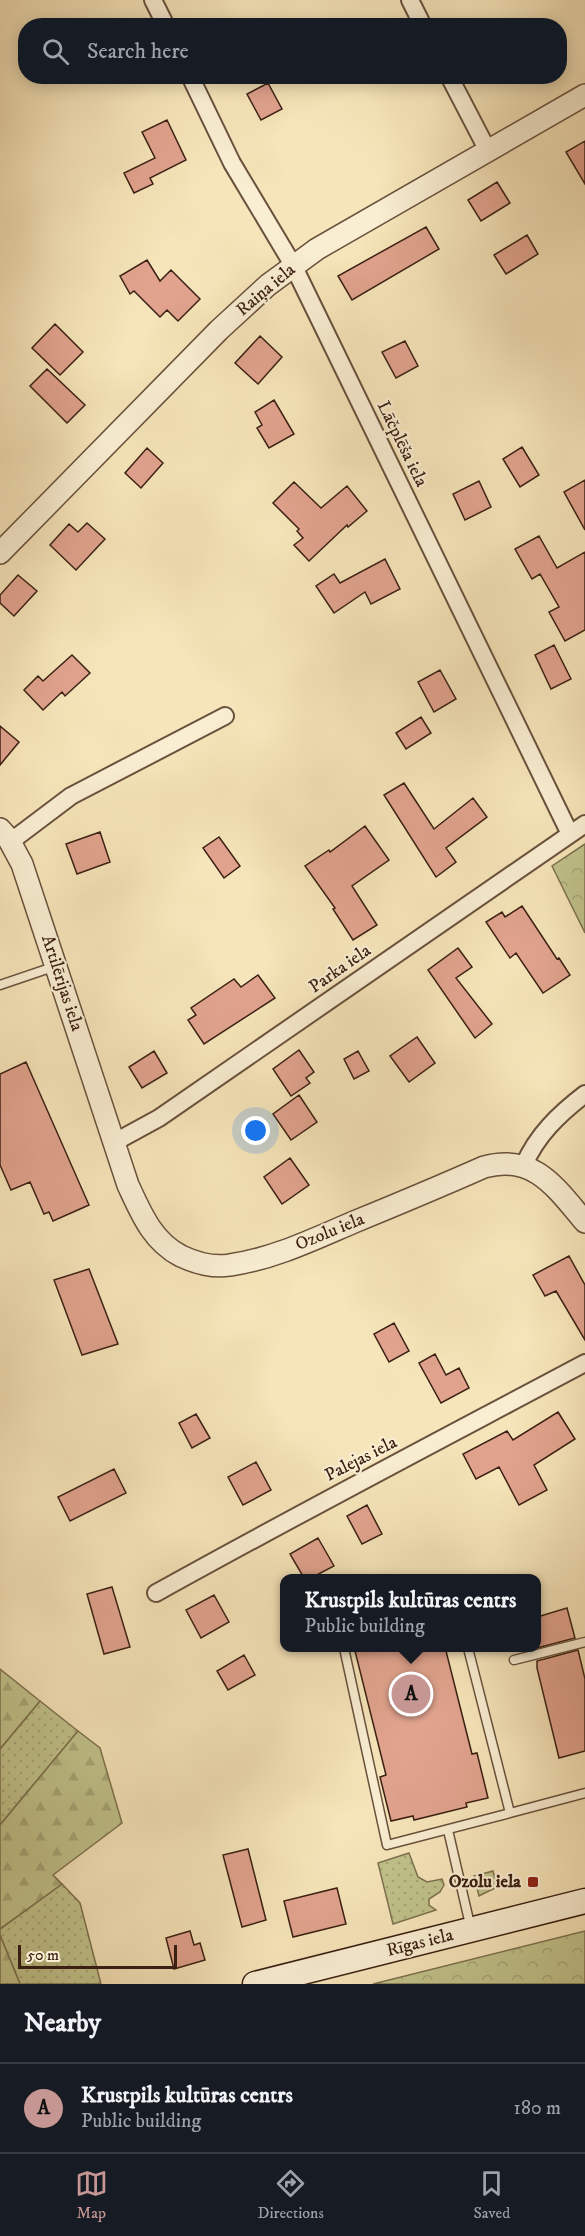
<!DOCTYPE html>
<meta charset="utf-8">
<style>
:root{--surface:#171b24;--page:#20242c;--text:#f1f3f6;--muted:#9ea1a6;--line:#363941;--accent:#c59692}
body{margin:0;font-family:"IM FELL DW Pica",serif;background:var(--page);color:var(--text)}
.scale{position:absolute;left:18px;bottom:15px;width:159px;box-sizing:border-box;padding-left:6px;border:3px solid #3b2013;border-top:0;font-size:16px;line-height:21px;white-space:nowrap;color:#3b2013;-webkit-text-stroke:4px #f9eed2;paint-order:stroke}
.you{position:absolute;left:256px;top:1131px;width:21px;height:21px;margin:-15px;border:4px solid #fff;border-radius:50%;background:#1a73e8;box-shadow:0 0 0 9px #1a73e833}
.badge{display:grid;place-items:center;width:39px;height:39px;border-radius:50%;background:var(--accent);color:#111;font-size:20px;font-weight:700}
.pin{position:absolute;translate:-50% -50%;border:3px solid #fff;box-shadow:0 2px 6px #0006}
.popup{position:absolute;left:280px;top:1574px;width:261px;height:78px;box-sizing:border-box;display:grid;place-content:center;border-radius:12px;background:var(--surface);filter:drop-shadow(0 2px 4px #0005);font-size:20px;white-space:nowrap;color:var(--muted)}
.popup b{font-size:22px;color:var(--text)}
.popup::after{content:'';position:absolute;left:50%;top:100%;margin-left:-12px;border:12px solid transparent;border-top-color:var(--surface)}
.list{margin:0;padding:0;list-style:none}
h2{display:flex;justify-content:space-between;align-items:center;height:78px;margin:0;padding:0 24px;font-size:26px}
h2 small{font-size:20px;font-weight:400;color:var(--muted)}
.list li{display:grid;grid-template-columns:39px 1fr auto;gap:18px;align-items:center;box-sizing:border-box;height:90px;padding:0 24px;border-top:2px solid var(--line)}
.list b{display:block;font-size:22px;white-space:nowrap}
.list p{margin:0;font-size:20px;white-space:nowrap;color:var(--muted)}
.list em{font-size:20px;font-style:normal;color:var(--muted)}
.icon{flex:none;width:33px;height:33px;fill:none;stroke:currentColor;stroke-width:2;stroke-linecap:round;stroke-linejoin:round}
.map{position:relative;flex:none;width:585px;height:1984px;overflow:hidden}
.search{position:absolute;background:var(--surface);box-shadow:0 3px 15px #0003;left:18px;right:18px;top:18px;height:66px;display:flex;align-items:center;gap:15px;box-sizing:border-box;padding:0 21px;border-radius:24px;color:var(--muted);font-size:22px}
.sheet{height:168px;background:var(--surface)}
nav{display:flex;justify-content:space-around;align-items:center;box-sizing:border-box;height:84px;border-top:2px solid var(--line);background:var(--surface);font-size:16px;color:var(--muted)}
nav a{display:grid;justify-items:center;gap:3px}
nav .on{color:var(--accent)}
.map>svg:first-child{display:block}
.grass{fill:url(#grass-dots);stroke:#7e7250;stroke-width:1.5}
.forest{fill:url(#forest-firs);stroke:#7e7250;stroke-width:1.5}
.park{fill:url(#park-crowns);stroke:#7e7250;stroke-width:1.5}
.building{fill:#e1a38e;stroke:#3b2013;stroke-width:1.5}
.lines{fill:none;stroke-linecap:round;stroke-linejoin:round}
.service-casing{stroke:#6a513d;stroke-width:11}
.minor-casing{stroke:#6a513d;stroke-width:20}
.tertiary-casing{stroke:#6a513d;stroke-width:24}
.secondary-casing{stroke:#3b2013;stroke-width:27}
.service{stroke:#f9eed2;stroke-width:8}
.minor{stroke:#f9eed2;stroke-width:16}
.tertiary{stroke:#f9eed2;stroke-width:21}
.secondary{stroke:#f9eed2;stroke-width:24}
.poi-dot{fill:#8f2418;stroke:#f9eed2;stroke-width:2}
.labels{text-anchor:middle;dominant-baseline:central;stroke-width:4.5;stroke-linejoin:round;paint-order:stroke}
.street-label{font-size:18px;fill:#3b2013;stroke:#f9eed2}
.poi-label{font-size:18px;font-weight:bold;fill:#3b2013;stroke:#f9eed2;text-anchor:end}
</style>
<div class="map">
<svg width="585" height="1984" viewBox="0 0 585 1984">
<defs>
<pattern id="grass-dots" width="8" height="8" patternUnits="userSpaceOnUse" patternTransform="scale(1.5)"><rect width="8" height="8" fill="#c1c38c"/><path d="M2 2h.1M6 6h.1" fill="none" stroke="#a7a778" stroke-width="1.8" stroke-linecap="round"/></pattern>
<pattern id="forest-firs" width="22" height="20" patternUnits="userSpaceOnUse" patternTransform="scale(1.5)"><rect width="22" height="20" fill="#c1c38c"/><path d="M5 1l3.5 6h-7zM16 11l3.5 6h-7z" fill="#a7a778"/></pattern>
<pattern id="park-crowns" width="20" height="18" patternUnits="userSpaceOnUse" patternTransform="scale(1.5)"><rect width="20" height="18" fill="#c1c38c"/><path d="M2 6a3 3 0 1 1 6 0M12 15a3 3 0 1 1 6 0" fill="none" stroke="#a7a778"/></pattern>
</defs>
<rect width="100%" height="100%" fill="#f6e5ba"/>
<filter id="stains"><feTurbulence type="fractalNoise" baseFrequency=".00333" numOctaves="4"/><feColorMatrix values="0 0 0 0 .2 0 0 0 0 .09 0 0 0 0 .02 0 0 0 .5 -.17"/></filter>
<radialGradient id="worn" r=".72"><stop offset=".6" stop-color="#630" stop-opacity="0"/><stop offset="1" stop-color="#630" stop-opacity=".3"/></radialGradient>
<path class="grass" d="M40 1701 78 1731 0 1825V1749Z
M409 1853 418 1877 427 1882 442 1879 444 1885 440 1892 429 1899V1905L436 1910 393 1924 378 1863Z
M493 1871 497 1887 479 1896 474 1876Z
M62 1884 80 1903 101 1984H20L0 1935V1929Z"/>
<path class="forest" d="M0 1669 40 1701 0 1749Z
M78 1731 100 1748 122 1823 53 1875 62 1884 0 1929V1825Z
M0 1935 20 1984H0Z"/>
<path class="park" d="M585 844V933L552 866Z
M585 1931V1984H373Z"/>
<path class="building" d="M268 83 282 109 261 120 247 94Z
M167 120 186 160 150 178 153 184 134 193 124 173 155 158 142 132Z
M585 141V184L566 152Z
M497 182 510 203 481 221 468 200Z
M426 227 439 249 352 300 338 276Z
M527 235 538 254 506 274 494 255Z
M147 260 160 281 171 270 200 299 178 321 167 310 160 317 134 291 130 294 120 276Z
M55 324 83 352 60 375 32 348Z
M260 336 282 357 258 384 235 363Z
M405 341 418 366 396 378 382 352Z
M47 369 85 405 67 423 30 386Z
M274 400 294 434 269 448 257 428 262 425 255 412Z
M522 447 539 475 520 487 503 459Z
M147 448 163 463 141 488 125 473Z
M585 480V530L564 492Z
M479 481 491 507 465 520 453 494Z
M294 482 321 508 347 486 367 511 348 527 347 525 309 561 294 545 303 538 297 531 299 529 273 503Z
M87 523 105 539 76 570 50 545 69 524 78 532Z
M539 536 557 568 585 552V630L565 641 549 612 559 607 540 574 532 579 515 549Z
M385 559 400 589 371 604 365 592 334 613 316 586 334 574 340 583Z
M18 575 37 591 14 616 0 603V595Z
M554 645 571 679 551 689 535 655Z
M72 655 90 673 65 696 62 692 43 710 24 690 38 676 43 681Z
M440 670 456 699 434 712 418 682Z
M421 717 431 733 406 749 396 733Z
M0 726 19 742 0 765Z
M404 783 434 829 473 798 487 817 446 848 456 862 436 877 384 795Z
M365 826 389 860 352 886 377 925 353 940 333 909 335 908 305 866 329 850 330 852Z
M100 832 110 862 77 874 66 844Z
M219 837 240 866 224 878 203 848Z
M522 906 557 959 559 958 570 975 543 993 516 953 510 958 486 922 502 912 505 917Z
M458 948 472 967 456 978 492 1024 475 1038 428 970Z
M258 975 275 998 204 1044 188 1020 196 1015 191 1008 234 979 241 987Z
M417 1037 435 1063 409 1082 390 1056Z
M299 1050 314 1072 306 1078 310 1083 291 1096 273 1069Z
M154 1051 167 1073 142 1088 129 1067Z
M358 1051 369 1071 354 1079 344 1059Z
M26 1062 89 1205 53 1221 49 1212 44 1214 30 1182 11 1190 0 1165V1074Z
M299 1095 317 1122 291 1140 273 1114Z
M290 1158 309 1185 282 1204 264 1177Z
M569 1256 585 1285V1340L556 1291 545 1296 533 1275Z
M89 1269 118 1344 82 1355 54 1280Z
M394 1323 409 1351 389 1362 374 1334Z
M435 1354 446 1375 459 1368 469 1388 441 1403 419 1363Z
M558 1412 575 1439 534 1465 547 1490 519 1505 499 1467 476 1479 463 1454 507 1431 513 1440Z
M196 1414 210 1438 192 1448 179 1423Z
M256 1462 271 1490 243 1505 228 1477Z
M114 1469 126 1493 70 1521 58 1497Z
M367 1505 382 1534 362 1544 347 1516Z
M318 1538 334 1566 311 1578H304L290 1554Z
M112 1587 130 1647 104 1654 87 1594Z
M214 1595 229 1622 201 1638 186 1610Z
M567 1608 575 1638 537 1648V1617Z
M354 1647H445L472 1754 477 1753 488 1798 466 1803 467 1807 414 1820 413 1816 391 1821 380 1777 386 1775Z
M578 1650 585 1679V1751L559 1758 537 1668V1661Z
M244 1655 255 1675 228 1690 217 1671Z
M248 1849 266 1920 242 1927 223 1855Z
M337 1888 346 1924 293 1937 284 1901Z
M190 1931 194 1945 200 1943 205 1960 174 1969 166 1938Z"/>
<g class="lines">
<defs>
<path id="service" d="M0 985 56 966
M344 1648 387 1845 510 1813 468 1648
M514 1660 585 1642
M510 1813 585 1793
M448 1830 471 1929"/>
<path id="minor" d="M153 0 166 26
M410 0 423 26
M190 76 232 163 293 265 570 834
M449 76 488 151
M10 842 71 796 225 716
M115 1142 159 1118 585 824
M524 1165C537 1135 559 1114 585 1094
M156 1593C298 1514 442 1439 585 1363"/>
<path id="tertiary" d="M0 553 219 330 268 285 317 249 585 95
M0 829 8 838 22 864 128 1185C141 1213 152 1241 181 1256 196 1263 213 1268 230 1265 273 1259 314 1239 354 1222 398 1204 441 1186 484 1167 534 1153 556 1188 585 1222"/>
<path id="secondary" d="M255 1984 585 1901"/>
</defs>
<use href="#service" class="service-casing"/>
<use href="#minor" class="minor-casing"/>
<use href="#tertiary" class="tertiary-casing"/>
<use href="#secondary" class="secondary-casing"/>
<use href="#service" class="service"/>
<use href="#minor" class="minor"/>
<use href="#tertiary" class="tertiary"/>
<use href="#secondary" class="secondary"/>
</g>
<rect class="poi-dot" x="527" y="1876" width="12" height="12" rx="3"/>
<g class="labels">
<g class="street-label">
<text transform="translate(266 290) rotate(-40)">Raiņa iela</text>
<text transform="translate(402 444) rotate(64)">Lāčplēša iela</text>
<text transform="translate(340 969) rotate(-35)">Parka iela</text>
<text transform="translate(62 983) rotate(72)">Artilērijas iela</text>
<text transform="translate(330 1232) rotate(-22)">Ozolu iela</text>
<text transform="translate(361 1459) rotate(-27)">Palejas iela</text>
<text transform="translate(420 1943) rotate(-14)">Rīgas iela</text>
</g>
<g class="poi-label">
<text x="521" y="1882">Ozolu iela</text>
</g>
</g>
<rect width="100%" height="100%" filter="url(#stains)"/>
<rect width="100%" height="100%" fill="url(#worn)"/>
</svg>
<div class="scale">50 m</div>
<div class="you"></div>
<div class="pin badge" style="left:411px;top:1694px">A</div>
<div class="popup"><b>Krustpils kultūras centrs</b>Public building</div>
<div class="search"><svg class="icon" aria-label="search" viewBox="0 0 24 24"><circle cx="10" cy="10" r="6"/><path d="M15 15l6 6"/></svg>Search here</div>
</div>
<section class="sheet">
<h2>Nearby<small></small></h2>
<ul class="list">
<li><span class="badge">A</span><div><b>Krustpils kultūras centrs</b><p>Public building</p></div><em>180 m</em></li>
</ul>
</section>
<nav>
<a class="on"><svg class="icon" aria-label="map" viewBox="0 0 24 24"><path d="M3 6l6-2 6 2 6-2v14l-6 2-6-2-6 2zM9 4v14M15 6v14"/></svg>Map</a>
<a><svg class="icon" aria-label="directions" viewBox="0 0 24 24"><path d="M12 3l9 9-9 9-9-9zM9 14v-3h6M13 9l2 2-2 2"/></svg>Directions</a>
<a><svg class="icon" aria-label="saved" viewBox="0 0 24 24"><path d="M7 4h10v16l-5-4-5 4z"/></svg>Saved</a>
</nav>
